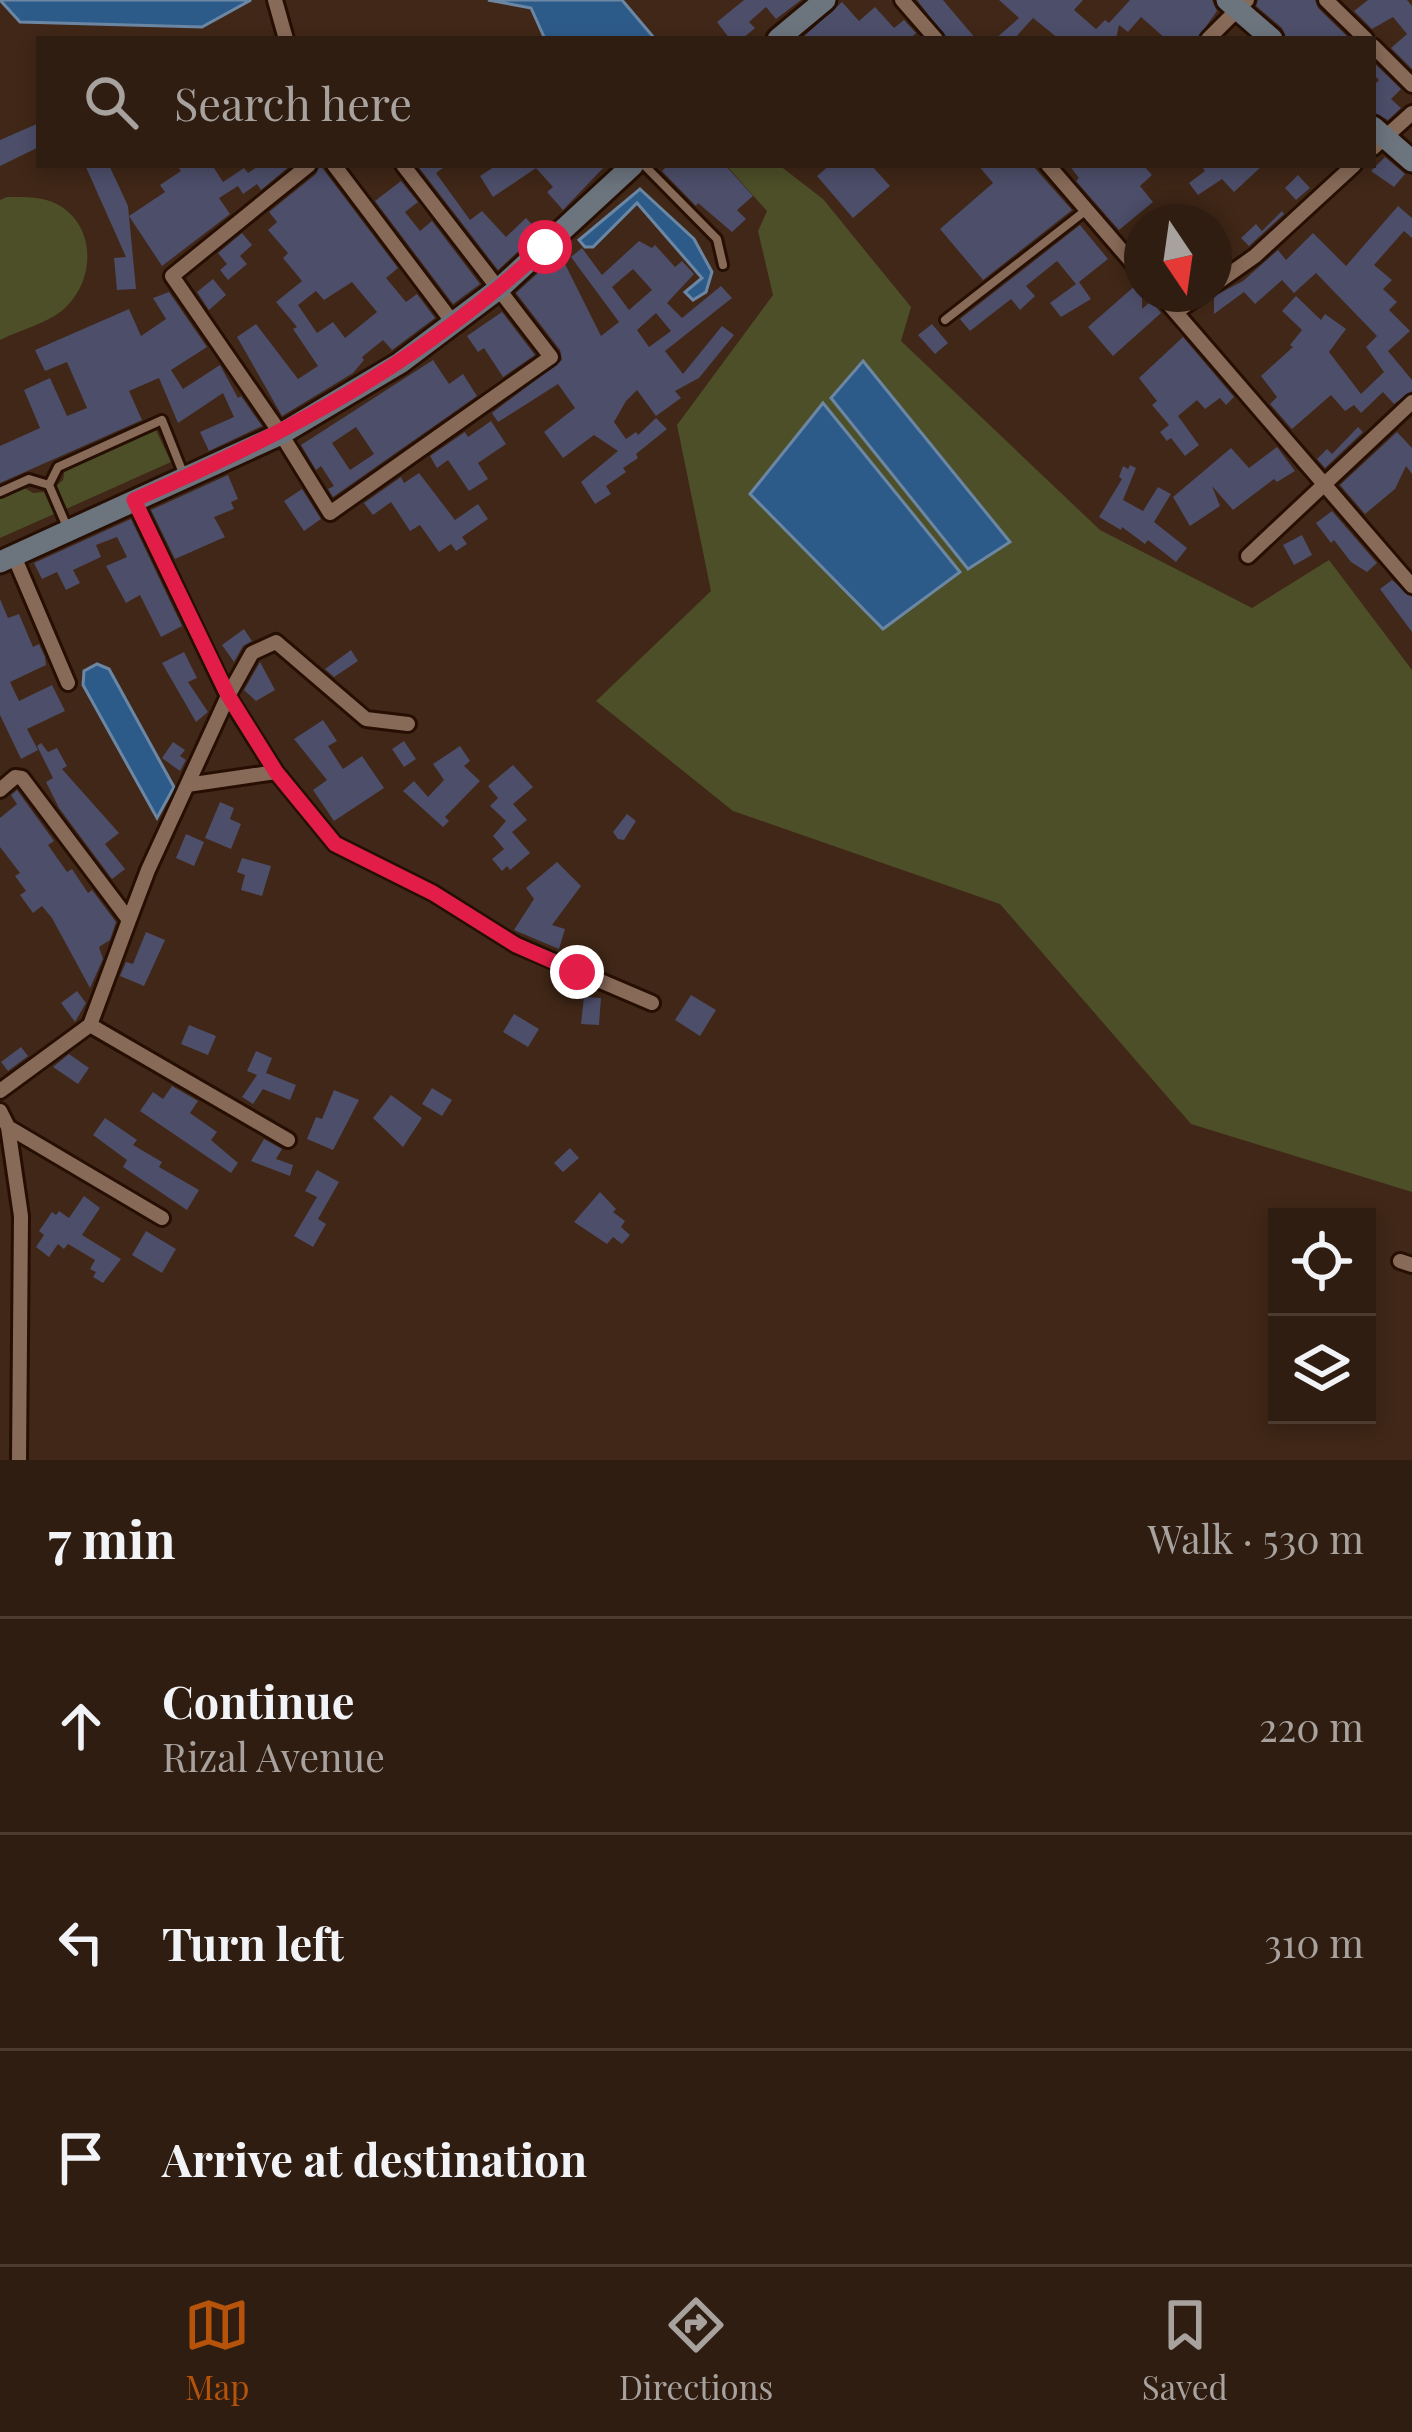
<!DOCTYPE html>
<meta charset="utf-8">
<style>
:root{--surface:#301d11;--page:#3c2a1f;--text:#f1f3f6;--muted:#a8a29f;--line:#4b3b31;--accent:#b45309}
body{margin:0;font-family:"Playfair Display",serif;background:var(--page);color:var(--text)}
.controls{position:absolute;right:36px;bottom:36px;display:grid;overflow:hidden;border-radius:0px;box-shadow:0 6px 18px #0003}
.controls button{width:108px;height:108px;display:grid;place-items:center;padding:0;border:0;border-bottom:3px solid var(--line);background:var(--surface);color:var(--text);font:60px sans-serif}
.compass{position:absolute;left:1124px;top:204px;width:108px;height:108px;border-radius:50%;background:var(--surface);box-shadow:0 6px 18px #0003;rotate:167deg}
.stop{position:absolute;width:36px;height:36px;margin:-27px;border:9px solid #e11d48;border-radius:50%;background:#fff}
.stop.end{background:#e11d48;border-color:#fff;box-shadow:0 3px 12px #0008}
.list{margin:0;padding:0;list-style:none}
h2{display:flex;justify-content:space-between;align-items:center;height:156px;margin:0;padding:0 48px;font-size:51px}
h2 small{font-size:39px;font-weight:400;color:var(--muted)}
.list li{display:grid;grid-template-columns:78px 1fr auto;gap:36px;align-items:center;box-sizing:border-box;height:216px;padding:0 48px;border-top:3px solid var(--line)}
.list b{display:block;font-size:45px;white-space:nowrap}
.list p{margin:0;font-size:39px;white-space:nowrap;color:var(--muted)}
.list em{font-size:39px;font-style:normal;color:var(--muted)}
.icon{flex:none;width:66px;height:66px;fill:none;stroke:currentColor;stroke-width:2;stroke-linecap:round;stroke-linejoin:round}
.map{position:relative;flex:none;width:1412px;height:1460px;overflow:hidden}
.search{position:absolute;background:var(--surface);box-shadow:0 6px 18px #0003;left:36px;right:36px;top:36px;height:132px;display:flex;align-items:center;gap:30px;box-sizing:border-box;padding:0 42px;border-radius:0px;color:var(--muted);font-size:45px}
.sheet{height:804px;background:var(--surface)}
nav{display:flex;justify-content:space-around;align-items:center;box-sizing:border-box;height:168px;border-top:3px solid var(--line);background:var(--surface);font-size:33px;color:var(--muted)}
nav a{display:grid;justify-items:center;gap:6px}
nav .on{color:var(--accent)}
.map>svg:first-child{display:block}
.green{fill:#4d4f28}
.water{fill:#2d5b89;stroke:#6c87a4;stroke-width:3}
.building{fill:#4d4e6a;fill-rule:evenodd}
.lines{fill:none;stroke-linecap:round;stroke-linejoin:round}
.service-casing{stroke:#260f02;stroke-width:14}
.minor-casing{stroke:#260f02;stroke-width:20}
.secondary-casing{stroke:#260f02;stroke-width:27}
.service{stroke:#886a58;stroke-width:8}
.minor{stroke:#886a58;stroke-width:14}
.secondary{stroke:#6c747e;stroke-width:21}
.route{stroke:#e11d48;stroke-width:15}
</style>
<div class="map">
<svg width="1412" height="1460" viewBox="0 0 1412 1460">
<rect width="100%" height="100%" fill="#402717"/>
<path class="green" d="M726 165H779L823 199 911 307 901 341 1100 530 1252 608 1329 560 1412 670V1192L1191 1124 1000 904 733 811 596 701 711 591 677 425 773 295 758 231 767 211Z
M7 197C25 197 46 196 62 207 96 230 94 279 67 306 52 322 20 330 0 340V200Z
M155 428 171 462 66 509 56 486 63 480 65 468Z
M23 487 33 493 44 492 54 514 0 538V497Z"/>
<path class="water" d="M0 0H251L202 27 20 22Z
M488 0H622L655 39H545L531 8Z
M640 189 694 239 712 272 706 292 693 300 685 292 702 278 637 203 593 247H585L579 240Z
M863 361 1010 542 968 569 831 398Z
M823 403 960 572 883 629 750 494Z
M97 664 109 669 174 787 157 818 83 685 84 671Z"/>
<path class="building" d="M744 0H801L776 19 766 7 749 22 755 28 742 39H730L717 22Z
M917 0H943L976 39H947Z
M999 0H1083L1074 10 1096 29 1105 20 1109 23 1130 0H1212L1217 11 1197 39H1166L1141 17 1128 32 1119 25 1116 39H1059L1033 18 1014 39H995L1019 18Z
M1258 0H1315L1318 8 1350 39H1287L1282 28 1256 6Z
M1368 0H1407L1412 6V69L1391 48 1407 34 1393 17 1372 29 1354 11Z
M842 2 859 21 875 7 894 28 904 20 916 33 910 39H801Z
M1373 62 1401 89 1391 99 1401 108 1388 120 1373 112V86L1379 80 1373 74Z
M39 123V147L0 166V140Z
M1385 157 1405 174 1394 187 1371 171Z
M85 165H109L128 206 136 289 117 290 114 258 126 257Z
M177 165H212L223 182 244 168 248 173 260 165H291L261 190 257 184 243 194 238 186 219 198 230 214 162 266 129 216 165 192 160 185 181 171Z
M320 165 398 268 386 278 406 302 417 294 435 318 392 350 383 340 362 357 364 360 353 373 282 416 237 337 256 324 298 379 318 366 293 329 297 327 276 302 302 281 283 258 288 253 268 230 277 222 269 212 316 174ZM352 282 377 312 345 338 333 322 317 333 298 305 316 291 324 300Z
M417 165H447L436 173 470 220 482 211 506 237 526 218 539 232 498 270Z
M497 165H606L563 210 547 192 553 187 536 168 493 197 480 176Z
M668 165H725L753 196 737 210 746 219 732 232 698 203 696 206 662 171Z
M830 165H871L890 186 853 218 817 176Z
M978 165H1032L1072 210 983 280 940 229 993 183Z
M1069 165H1143L1152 175 1140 186 1153 202 1119 230 1076 181 1079 178Z
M1201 165H1263L1234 192 1222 179 1198 195 1189 183 1205 171Z
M1298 175 1310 188 1296 200 1285 188Z
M401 181 418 202 405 212 420 231 432 221 480 284 453 304 375 201Z
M1398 206 1412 218V238L1404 231 1374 265 1392 280 1383 289 1397 302 1389 310 1410 331 1388 351 1412 380V391L1394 404 1383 392 1361 413 1354 405 1345 411 1331 395 1292 429 1270 404 1277 397 1261 376 1293 347 1290 345 1302 330 1282 311 1296 296 1321 320 1325 314 1346 329 1329 352 1361 394 1384 372 1366 347 1377 336 1316 273 1294 293 1282 280 1255 304 1244 292 1214 314V296L1243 281 1278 250 1286 260 1313 233 1346 266Z
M1282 211 1284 214 1249 246 1241 238 1256 224 1262 231Z
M1080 225 1108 259 1079 282 1091 299 1061 317 1050 303 1076 284 1057 261 1026 286 1035 296 1020 310 1011 299 970 331 960 319Z
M242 233 252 245 240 256 247 264 228 280 220 270 227 264 218 253Z
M639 241 652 248 655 245 675 267 682 261 694 274 667 303 682 318 721 286 732 298 665 351 683 374 722 326 734 335 699 378 675 391 681 398 656 416 637 390 626 401 614 422 626 439 636 432 638 435 656 418 667 429 636 454 638 458 623 468 626 472 606 486 611 494 595 504 581 482 618 451 594 435 563 458 544 432 575 408 558 384 498 422 492 413 562 360 560 350 516 293 551 261 557 267 564 262 601 336 619 322 571 257 582 248 602 275ZM633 269 652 290 629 310 612 287ZM656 313 671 331 649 347 637 330Z
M213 279 226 295 209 310 197 292Z
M1137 284 1142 285V309L1151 301 1161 313 1113 356 1088 327Z
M169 292 207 347 171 370 183 389 220 365 238 398 241 396 262 426 209 451 200 432 234 417 223 393 178 423 159 378 129 391 142 420 0 483V446L40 428 24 390 50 378 67 416 87 408 67 362 45 371 35 350 129 309 141 336 166 319 153 298Z
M502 312 535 355 503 377 484 348 478 352 467 336Z
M932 324 948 343 935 354 918 335Z
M1183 337 1234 397 1226 405 1220 398 1205 409 1197 400 1178 416 1199 445 1185 456 1171 438 1167 441 1160 432 1169 425 1152 405 1157 401 1139 378Z
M433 360 449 384 463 374 477 396 333 497 328 489 334 486 321 466 316 470 301 445ZM356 427 374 454 350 470 332 443Z
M491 421 506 444 478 463 488 479 469 491 448 460 437 468 430 456 465 432 468 437Z
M1358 427 1363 432 1325 468 1317 459 1327 449 1332 454Z
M1397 432 1412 448V474L1406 466 1395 489 1365 514 1340 485Z
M1277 447 1295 471 1277 482 1274 479 1233 510 1212 486 1220 506 1190 526 1173 497 1231 448 1249 468Z
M1130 465 1136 468 1123 500 1143 511 1158 487 1171 494 1154 522 1187 548 1176 562 1148 540 1145 544 1122 527 1121 530 1099 517 1122 479 1119 477 1123 466 1128 469Z
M419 473 455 520 478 504 488 519 462 537 467 544 456 551 451 544 439 552 420 525 410 531 391 502 373 515 364 503 401 477 404 483Z
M228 475 238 499 231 502 234 509 214 517 225 537 175 559 151 510Z
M302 489 321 519 304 531 284 501Z
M1332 511 1377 563 1367 572 1351 562 1334 540 1331 543 1316 523Z
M131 519 182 626 161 637 140 595 126 603 106 566 127 557 117 537 96 545 101 557 73 570 80 583 66 590 57 572 42 579 34 563Z
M1302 535 1312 555 1294 565 1283 545Z
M1392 580 1412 597V632L1380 589Z
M0 599 8 618 19 614 33 647 39 644 45 657 46 665 10 682 19 701 52 685 65 711 27 729 38 750 21 759 0 715Z
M244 629 252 641 243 646 234 662 222 645Z
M351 650 358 661 334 677 325 669Z
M184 652 197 678 188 682 208 712 196 722 162 663Z
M260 662 275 690 256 701 244 690Z
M323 720 337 741 328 746 343 769 362 756 384 788 334 821 313 790 327 780 294 739Z
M404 741 416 759 404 767 392 749Z
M173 742 185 750 180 756 186 760 180 771 162 758Z
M41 743 48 752 57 748 67 766 62 769 119 833 105 844 125 869 112 879 59 808 46 782 53 778 37 746Z
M460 746 470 761 464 766 480 781 445 817 449 821 443 827 403 791 414 781 428 797 444 780 433 764Z
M513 765 533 787 513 804 527 820 512 832 530 853 510 870 507 866 502 871 492 859 504 849 493 836 506 821 490 806 498 798 488 786Z
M17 790 54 841 48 845 67 872 72 869 88 893 92 890 116 922 110 940 99 947 103 959 90 988 52 918 42 906 33 913 20 895 26 891 15 876 20 873 0 847V818L17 804 11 795Z
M220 802 234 808 230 819 241 824 231 849 205 838Z
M627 814 636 821 624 840 618 839 613 832Z
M186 834 204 842 194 866 176 858Z
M242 858 271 866 262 896 241 890 245 875 237 872Z
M557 862 581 886 552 925 565 929 559 949 514 930 534 899 526 888Z
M146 932 165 940 144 986 120 976 126 962 133 964Z
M77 991 86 1003 75 1022 61 1003Z
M691 995 716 1010 700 1036 675 1020Z
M584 997 601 998 599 1025 581 1024Z
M514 1014 539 1029 528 1047 503 1032Z
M189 1025 216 1036 208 1055 181 1044Z
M21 1047 28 1056 8 1071 1 1062Z
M256 1051 272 1058 266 1073 296 1085 290 1100 263 1089 253 1104 242 1097 257 1075 247 1071Z
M69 1054 89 1068 78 1084 53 1067Z
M172 1086 198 1101 190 1113 217 1132 211 1140 238 1163 231 1173 140 1111 153 1092 163 1099Z
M432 1088 452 1100 442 1116 422 1104Z
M334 1090 359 1100 333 1150 307 1139 316 1117 322 1119Z
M391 1095 422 1118 403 1147 373 1118Z
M105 1118 137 1140 133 1145 162 1162 159 1167 199 1190 187 1210 123 1167 127 1160 93 1135Z
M264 1139 282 1149 276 1159 293 1165 290 1176 251 1161Z
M570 1148 579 1158 563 1172 554 1163Z
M317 1170 339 1182 318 1219 326 1224 313 1247 294 1236 317 1197 305 1191Z
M600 1192 616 1209 613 1212 625 1221 621 1227 630 1235 622 1244 613 1237 607 1244 574 1222Z
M84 1196 100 1208 82 1235 121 1259 103 1283 93 1277 96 1272 90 1269 95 1260 68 1244 64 1249 58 1244 49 1257 36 1247 44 1235 39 1231 52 1212 56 1215 59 1211 69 1218Z
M146 1231 176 1249 162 1273 132 1255Z"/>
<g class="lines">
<defs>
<path id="service" d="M644 165 717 239 723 265
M945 320 1085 211
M49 485 67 527
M0 492 29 479 49 485 58 467 162 420 183 473"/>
<path id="minor" d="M275 0 286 39
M902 0 936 39
M1326 0 1366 39
M1208 39 1247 0
M1373 46 1412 85
M1373 148 1412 113
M309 165 172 276 281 434 330 513 551 357 403 165
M334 165 454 324
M1048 165 1142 274
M1214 285 1255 256 1354 165
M1160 294 1412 586
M1176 312 1202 294
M134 500 228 696
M14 556 68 683
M1248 556 1412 402
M228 696 252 653 276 642 366 719 408 724
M187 785 276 772
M0 790 15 777 22 778 129 920 148 870 228 696 276 772 335 844 433 893 516 945 652 1003
M90 1025 288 1140
M0 1091 90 1025 129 920
M0 1111 8 1127 21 1216 19 1460
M8 1127 162 1218
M1400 1261 1412 1265"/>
<path id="secondary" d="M1227 0 1272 39
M778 39 825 0
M1373 127 1412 161
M0 562 281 434 400 363 501 287 633 165"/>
</defs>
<use href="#service" class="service-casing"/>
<use href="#minor" class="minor-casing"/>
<use href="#secondary" class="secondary-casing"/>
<use href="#service" class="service"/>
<use href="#minor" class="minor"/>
<use href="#secondary" class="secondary"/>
</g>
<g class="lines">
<path class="route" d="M545 247C417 365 292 431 134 500L228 695 276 772 335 844 433 893 516 945 577 972"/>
</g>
</svg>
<div class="controls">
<button><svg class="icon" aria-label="locate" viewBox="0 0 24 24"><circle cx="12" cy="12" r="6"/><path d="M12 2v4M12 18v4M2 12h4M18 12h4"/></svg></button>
<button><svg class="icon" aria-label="layers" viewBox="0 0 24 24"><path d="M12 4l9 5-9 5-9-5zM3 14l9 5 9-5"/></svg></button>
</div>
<svg class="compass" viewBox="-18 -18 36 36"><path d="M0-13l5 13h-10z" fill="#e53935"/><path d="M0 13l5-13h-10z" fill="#a8a29f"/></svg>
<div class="stop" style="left:545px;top:247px"></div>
<div class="stop end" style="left:577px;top:972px"></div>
<div class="search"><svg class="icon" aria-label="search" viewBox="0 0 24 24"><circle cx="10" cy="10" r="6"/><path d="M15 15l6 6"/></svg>Search here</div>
</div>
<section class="sheet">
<h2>7 min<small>Walk · 530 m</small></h2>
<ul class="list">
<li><svg class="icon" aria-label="ahead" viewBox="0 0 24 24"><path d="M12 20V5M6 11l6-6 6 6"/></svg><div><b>Continue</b><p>Rizal Avenue</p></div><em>220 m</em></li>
<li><svg class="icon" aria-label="left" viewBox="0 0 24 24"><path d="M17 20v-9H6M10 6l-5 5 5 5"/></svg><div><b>Turn left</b></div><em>310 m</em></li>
<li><svg class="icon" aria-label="arrive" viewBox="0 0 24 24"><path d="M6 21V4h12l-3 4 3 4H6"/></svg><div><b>Arrive at destination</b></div></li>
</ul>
</section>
<nav>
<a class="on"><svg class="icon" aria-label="map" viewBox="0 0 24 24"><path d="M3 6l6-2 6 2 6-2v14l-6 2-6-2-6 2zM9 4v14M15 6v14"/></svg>Map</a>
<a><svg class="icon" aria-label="directions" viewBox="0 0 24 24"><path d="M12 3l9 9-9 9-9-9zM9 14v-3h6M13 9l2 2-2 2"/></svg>Directions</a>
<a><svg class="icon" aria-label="saved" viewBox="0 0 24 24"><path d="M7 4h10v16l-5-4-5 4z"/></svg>Saved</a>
</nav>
